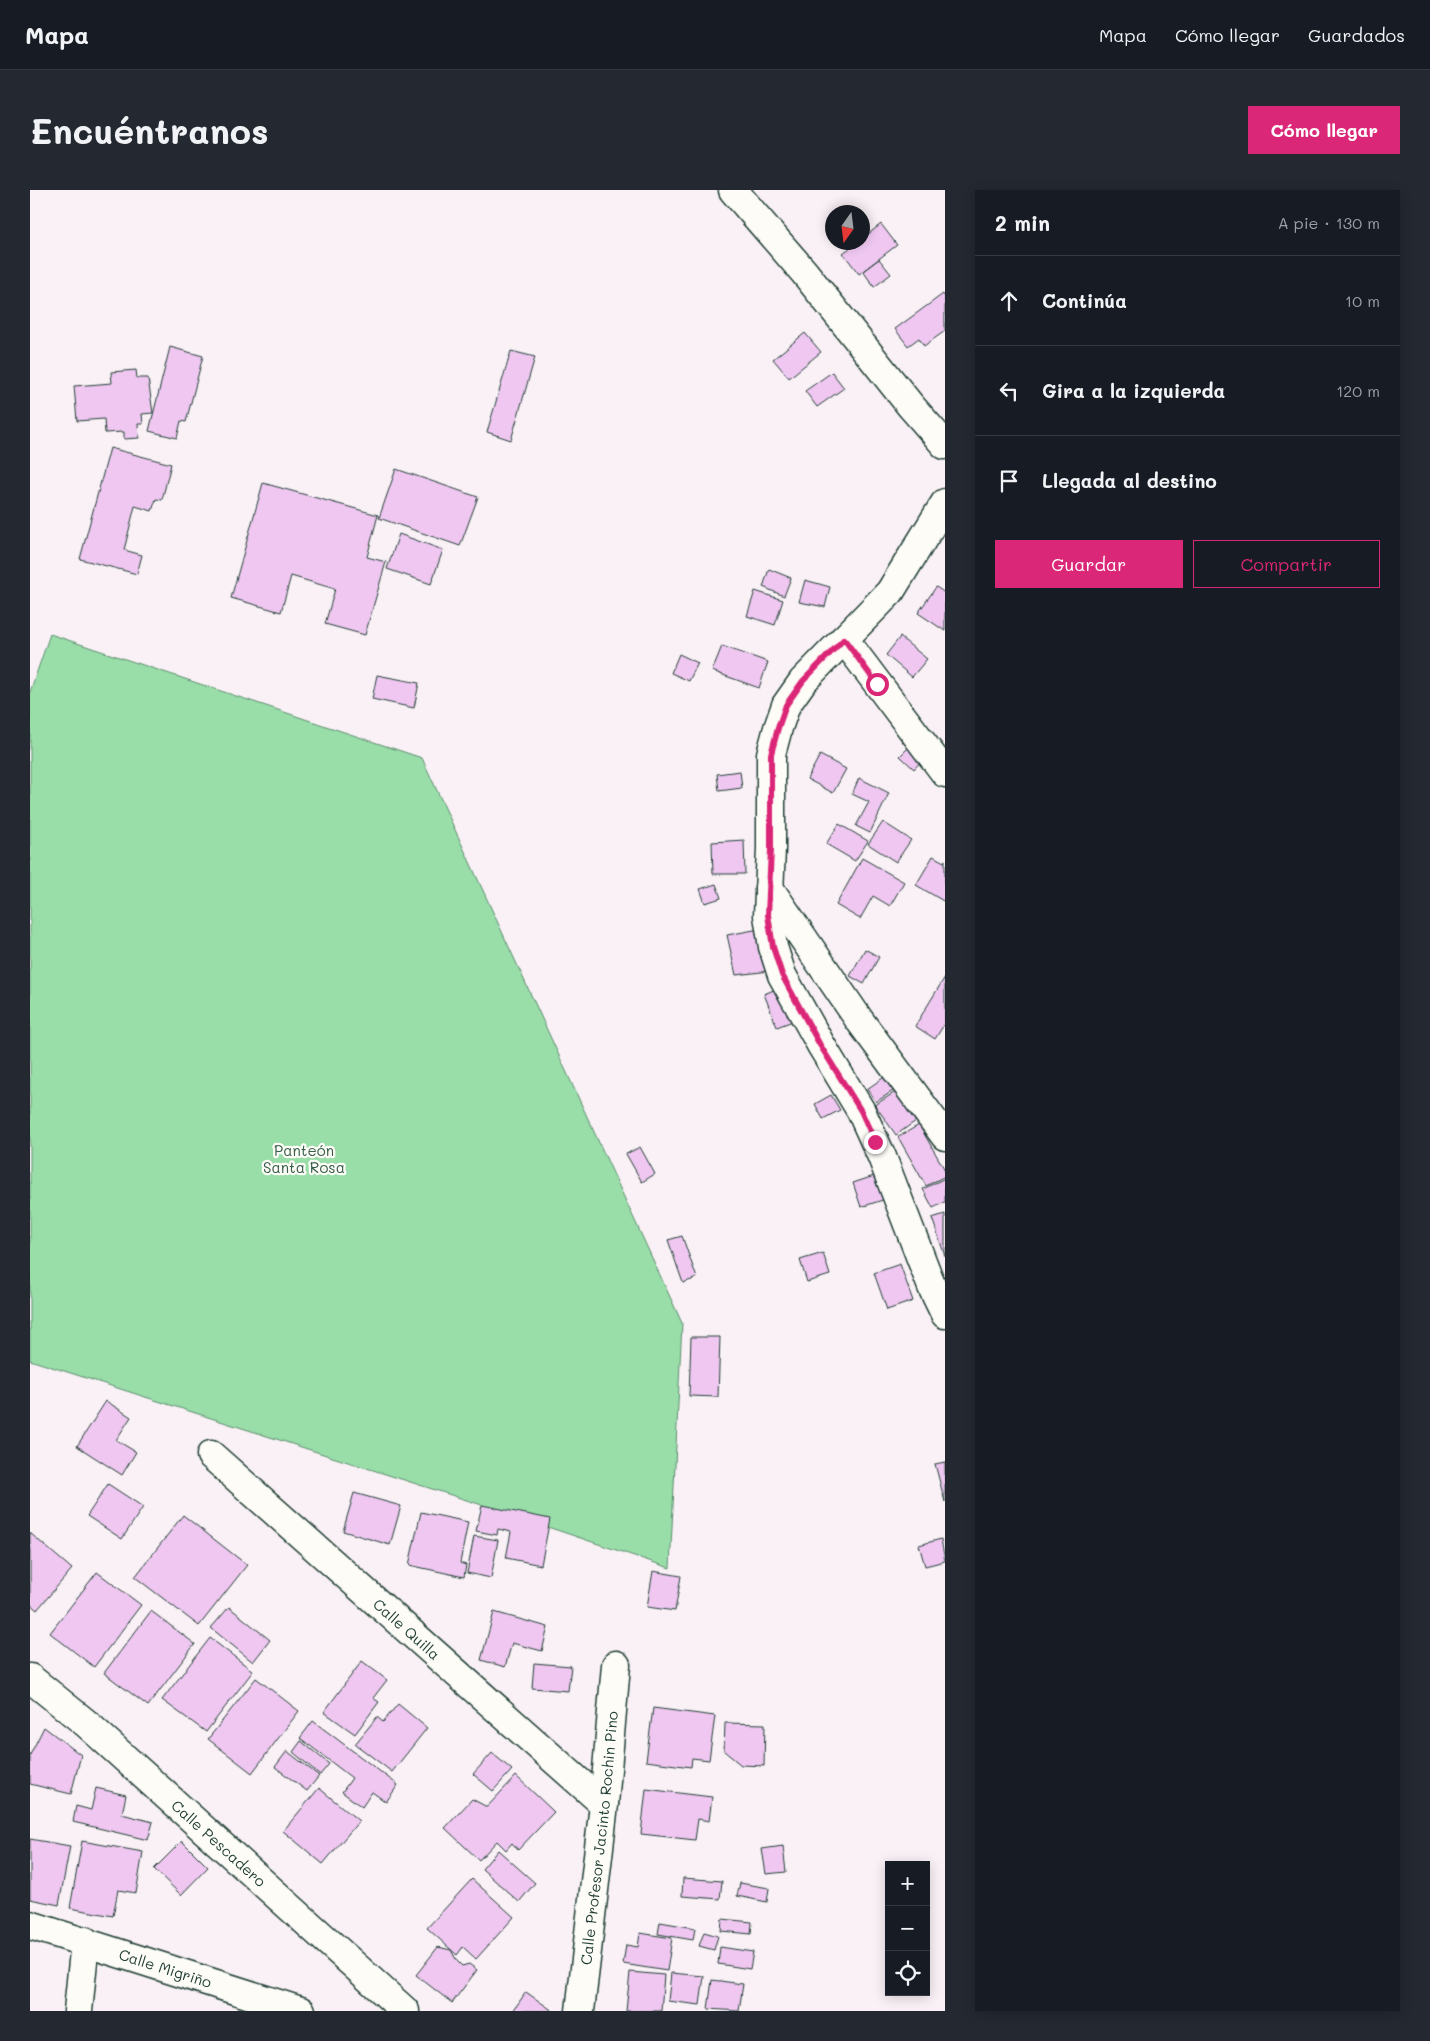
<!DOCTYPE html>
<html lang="es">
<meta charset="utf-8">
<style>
:root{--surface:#171b24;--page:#242831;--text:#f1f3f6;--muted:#9ea1a6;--line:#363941;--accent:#db2777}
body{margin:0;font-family:Mali,sans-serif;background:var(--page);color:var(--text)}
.controls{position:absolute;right:15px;bottom:15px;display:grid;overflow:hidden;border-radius:0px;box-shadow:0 2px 12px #0003}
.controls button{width:45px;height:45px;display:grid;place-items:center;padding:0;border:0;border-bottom:1px solid var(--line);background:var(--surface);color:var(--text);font:25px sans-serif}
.compass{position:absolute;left:795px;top:15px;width:45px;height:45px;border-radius:50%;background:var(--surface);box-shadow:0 2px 12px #0003;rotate:194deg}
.stop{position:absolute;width:15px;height:15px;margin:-11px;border:4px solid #db2777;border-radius:50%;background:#fff}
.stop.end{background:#db2777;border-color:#fff;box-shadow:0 1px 5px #0008}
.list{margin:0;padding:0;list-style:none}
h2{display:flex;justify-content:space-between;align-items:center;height:65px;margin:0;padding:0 20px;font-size:21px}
h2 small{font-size:16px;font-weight:400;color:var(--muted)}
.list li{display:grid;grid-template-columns:32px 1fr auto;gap:15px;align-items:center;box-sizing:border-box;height:90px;padding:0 20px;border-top:1px solid var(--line)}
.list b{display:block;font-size:19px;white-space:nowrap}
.list em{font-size:16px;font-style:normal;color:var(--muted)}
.actions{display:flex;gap:10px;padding:15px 20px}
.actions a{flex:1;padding:11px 0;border:1px solid var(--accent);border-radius:0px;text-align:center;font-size:18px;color:var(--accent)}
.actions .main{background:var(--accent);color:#fff}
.icon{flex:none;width:28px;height:28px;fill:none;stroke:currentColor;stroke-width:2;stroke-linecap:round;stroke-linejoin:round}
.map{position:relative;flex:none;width:915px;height:1821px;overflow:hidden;border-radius:0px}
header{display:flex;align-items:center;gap:30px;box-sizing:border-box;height:70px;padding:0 25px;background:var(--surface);border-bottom:1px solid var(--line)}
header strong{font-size:24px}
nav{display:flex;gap:28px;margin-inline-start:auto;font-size:18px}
.intro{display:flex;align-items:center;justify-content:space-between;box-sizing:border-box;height:120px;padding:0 30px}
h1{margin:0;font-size:35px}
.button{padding:12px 22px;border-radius:0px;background:var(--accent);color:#fff;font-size:18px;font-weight:700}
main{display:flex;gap:30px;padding:0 30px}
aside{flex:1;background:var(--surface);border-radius:0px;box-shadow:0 2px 12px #0003}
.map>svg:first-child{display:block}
.green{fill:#99dda9;stroke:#5c8d6e}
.building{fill:#efc7f1;stroke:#1f3d34}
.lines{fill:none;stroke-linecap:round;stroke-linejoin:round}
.minor-casing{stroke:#1f3d34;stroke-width:31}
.tertiary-casing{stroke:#1f3d34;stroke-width:31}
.minor{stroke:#fdfcf7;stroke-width:28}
.tertiary{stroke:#fdfcf7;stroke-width:28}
.route{stroke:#db2777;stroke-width:6}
.labels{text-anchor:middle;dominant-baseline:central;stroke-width:4.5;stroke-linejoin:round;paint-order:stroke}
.park-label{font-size:15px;fill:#375d4b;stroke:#fdfcf7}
.street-label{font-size:15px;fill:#1f3d34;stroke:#fdfcf7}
</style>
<header>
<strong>Mapa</strong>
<nav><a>Mapa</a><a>Cómo llegar</a><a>Guardados</a></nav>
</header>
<div class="intro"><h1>Encuéntranos</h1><a class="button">Cómo llegar</a></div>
<main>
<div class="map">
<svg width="915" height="1821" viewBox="0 0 915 1821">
<rect width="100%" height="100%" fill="#faf1f6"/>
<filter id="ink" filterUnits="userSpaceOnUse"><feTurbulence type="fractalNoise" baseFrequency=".02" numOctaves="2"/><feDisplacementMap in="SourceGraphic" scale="10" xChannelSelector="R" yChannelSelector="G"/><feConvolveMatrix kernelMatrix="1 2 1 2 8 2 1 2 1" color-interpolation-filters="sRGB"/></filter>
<g filter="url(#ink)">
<path class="green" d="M20 444 392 568 652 1133 640 1378 452 1315 0 1170V502Z"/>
<path class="building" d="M851 34 867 55 829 84 813 63 828 52H832V49Z
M849 69 861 84 844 97 833 81Z
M913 104 915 107V141L894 156 889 148 878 156 865 139Z
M775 143 791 162 759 188 743 169Z
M140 157 173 166 156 232 151 231 147 248 119 241Z
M481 161 505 167 481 250 457 242Z
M106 180 107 188H118L123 223 112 224 113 234H108L109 248 94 249V242L75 243 74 229 47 231 44 196 82 193 81 182Z
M802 182 814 198 787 217 775 201Z
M80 258 141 274 132 310 126 309 122 321 105 316 94 360 112 365 107 384 50 369Z
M366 279 448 307 430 356 349 328Z
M233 293 348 325 337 367 356 372 335 445 295 434 305 399 261 386 251 422 201 408Z
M369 344 413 360 401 394 357 379Z
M739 379 761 388 754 406 733 397Z
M775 390 800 397 795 417 769 412Z
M906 397 915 403V441L888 423Z
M725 401 753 410 745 435 717 426Z
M870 447 897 469 882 487 856 465Z
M692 456 738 472 729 498 682 481Z
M649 464 668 473 659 491 641 483Z
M347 485 389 493 384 518 342 509Z
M881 555 895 567 884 579 870 566Z
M790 565 816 579 803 603 777 589Z
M710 581 712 598 689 601 687 584Z
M829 588 859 603 840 643 826 636 839 612 822 604Z
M853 632 881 650 866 672 838 654Z
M809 634 838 651 825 671 796 654Z
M714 650 715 684H683L682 652Z
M903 666 914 672 915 670V712L886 695Z
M832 668 874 692 860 716 843 706 830 729 806 715Z
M686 694 691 708 675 713 670 699Z
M735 738 740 781 706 785 697 745Z
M835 759 849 767 834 794 820 786Z
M915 787V833L905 849 885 836Z
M756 795 768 829 747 837 734 804Z
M860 883 869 897 846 912 837 899Z
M873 897 893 926 866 945 845 915Z
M801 905 810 920 793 929 785 914Z
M889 935 915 980V986L896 996 868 947Z
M610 957 625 984 612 992 596 964Z
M850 984 859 1008 831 1017 823 993Z
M915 988V1012L903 1018 893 999Z
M915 1024V1066L902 1028Z
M652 1046 667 1088 653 1093 638 1050Z
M793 1063 800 1085 777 1092 770 1070Z
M870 1074 883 1111 857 1120 844 1083Z
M661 1147H690L688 1207 659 1206Z
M76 1211 101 1227 86 1250 106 1262 92 1285 47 1256Z
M915 1272V1312L905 1274Z
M78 1294 113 1317 92 1349 57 1326Z
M324 1303 371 1316 360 1355 313 1341Z
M452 1315 520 1329 511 1375 476 1368 481 1342 468 1339 467 1345 446 1341Z
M391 1322 438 1332 430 1373 436 1375 434 1387 379 1375Z
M153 1325 217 1375 169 1436 105 1387Z
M0 1343 42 1379 7 1420 0 1414Z
M444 1346 468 1350 461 1388 437 1383Z
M911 1349 915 1371 895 1376 889 1355Z
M623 1381 651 1386 645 1421 617 1417Z
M67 1382 111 1415 64 1477 20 1443Z
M199 1417 240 1450 223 1472 181 1438Z
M121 1421 165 1454 118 1516 74 1483Z
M464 1422 518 1437 512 1461 482 1453 475 1477 451 1470Z
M180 1448 223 1481 176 1542 132 1510Z
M332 1471 357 1490 343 1508 349 1512 325 1544 294 1522Z
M504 1473 541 1476 538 1501 502 1498Z
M226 1488 269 1521 222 1583 178 1549Z
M368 1514 397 1538 362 1582 325 1554 347 1527 353 1532Z
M623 1518 685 1526 679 1570 662 1568 661 1577 616 1571Z
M283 1531 368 1595 356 1612 342 1602 332 1617 312 1602 322 1588 270 1548Z
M695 1533 735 1534 734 1576 711 1575 694 1561Z
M14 1537 51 1565 41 1604 0 1594V1565Z
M271 1551 299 1574 290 1585 263 1562Z
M257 1561 289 1586 277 1601 245 1577Z
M462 1563 482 1580 463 1601 443 1584Z
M486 1586 524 1622 488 1660 482 1653 476 1660 467 1651 449 1670 415 1638 442 1609 457 1617Z
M66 1598 96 1605 92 1624 123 1632 118 1650 43 1632 46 1616 61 1620Z
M289 1598 329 1631 293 1674 253 1641Z
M616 1599 682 1607 679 1631 668 1629 665 1650 611 1644Z
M0 1649 40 1656 29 1715 0 1709Z
M52 1651 113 1662 106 1703 88 1700 83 1726 40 1718Z
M152 1651 178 1677 151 1705 124 1679Z
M753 1656 756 1682 736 1684 732 1659Z
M468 1660 505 1693 489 1712 452 1679Z
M653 1688 692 1691 690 1709 652 1706Z
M442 1689 484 1727 446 1769 433 1757 427 1765 397 1738Z
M710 1693 739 1698 737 1712 707 1706Z
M692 1729 722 1732 721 1744 691 1741Z
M630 1732 665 1738 663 1750 628 1744Z
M674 1742 688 1746 684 1760 669 1756Z
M610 1743 642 1748 637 1781 593 1774 596 1755 608 1757Z
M408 1757 421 1760 427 1771 432 1776 439 1774 447 1780 422 1813 386 1785Z
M690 1757 723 1762 720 1779 688 1774Z
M600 1782 634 1785 631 1821H596Z
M641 1783 674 1786 670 1815 638 1811Z
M682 1790 713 1794 709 1821 678 1819Z
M496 1802 523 1821H483Z"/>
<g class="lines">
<defs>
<g id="minor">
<path d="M703 0 774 82 880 215 915 255"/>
<path d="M915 313 860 402 773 491 756 515 748 538 741 564V659L738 725 743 757 752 785 791 855 831 921 852 967 902 1097 915 1124"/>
<path d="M814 449 915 583"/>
<path d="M739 698 830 831 915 946"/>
<path id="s1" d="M181 1265 574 1614"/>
<path id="s2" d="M0 1735 271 1821"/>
<path d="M48 1821 55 1751"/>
<path id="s3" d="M550 1821 574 1614 586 1475"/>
</g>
<g id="tertiary">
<path id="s4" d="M0 1488 57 1534 375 1821"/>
</g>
</defs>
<use href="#minor" class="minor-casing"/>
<use href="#tertiary" class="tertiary-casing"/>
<use href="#minor" class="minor"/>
<use href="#tertiary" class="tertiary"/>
</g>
</g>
<g class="lines" filter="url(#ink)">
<path class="route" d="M845 952 831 921 790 855 752 785 743 757 738 725 741 659V564L748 538 756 515 773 491 814 449 847 494"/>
</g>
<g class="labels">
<g class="park-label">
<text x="274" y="960">Panteón<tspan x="274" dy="17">Santa Rosa</tspan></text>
</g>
<g class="street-label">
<text stroke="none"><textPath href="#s1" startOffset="262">Calle Quilla</textPath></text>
<text stroke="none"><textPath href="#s3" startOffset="174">Calle Profesor Jacinto Rochin Pino</textPath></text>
<text stroke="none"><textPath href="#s4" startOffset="251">Calle Pescadero</textPath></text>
<text stroke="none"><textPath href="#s2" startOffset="142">Calle Migriño</textPath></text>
</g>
</g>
</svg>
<div class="controls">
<button>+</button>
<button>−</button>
<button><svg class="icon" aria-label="locate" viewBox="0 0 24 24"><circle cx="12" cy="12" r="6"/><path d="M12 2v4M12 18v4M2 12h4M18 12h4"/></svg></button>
</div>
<svg class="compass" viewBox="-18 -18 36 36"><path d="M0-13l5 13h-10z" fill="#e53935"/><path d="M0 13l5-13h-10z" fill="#9ea1a6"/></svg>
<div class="stop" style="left:847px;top:494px"></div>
<div class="stop end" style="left:845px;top:952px"></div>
</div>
<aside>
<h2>2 min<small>A pie · 130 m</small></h2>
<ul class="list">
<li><svg class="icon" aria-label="ahead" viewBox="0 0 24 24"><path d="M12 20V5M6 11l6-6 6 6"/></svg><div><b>Continúa</b></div><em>10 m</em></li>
<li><svg class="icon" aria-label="left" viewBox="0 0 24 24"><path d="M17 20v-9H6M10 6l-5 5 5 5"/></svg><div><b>Gira a la izquierda</b></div><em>120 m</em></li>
<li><svg class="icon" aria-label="arrive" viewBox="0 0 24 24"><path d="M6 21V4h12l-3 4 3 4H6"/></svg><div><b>Llegada al destino</b></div></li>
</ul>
<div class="actions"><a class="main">Guardar</a><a>Compartir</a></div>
</aside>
</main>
